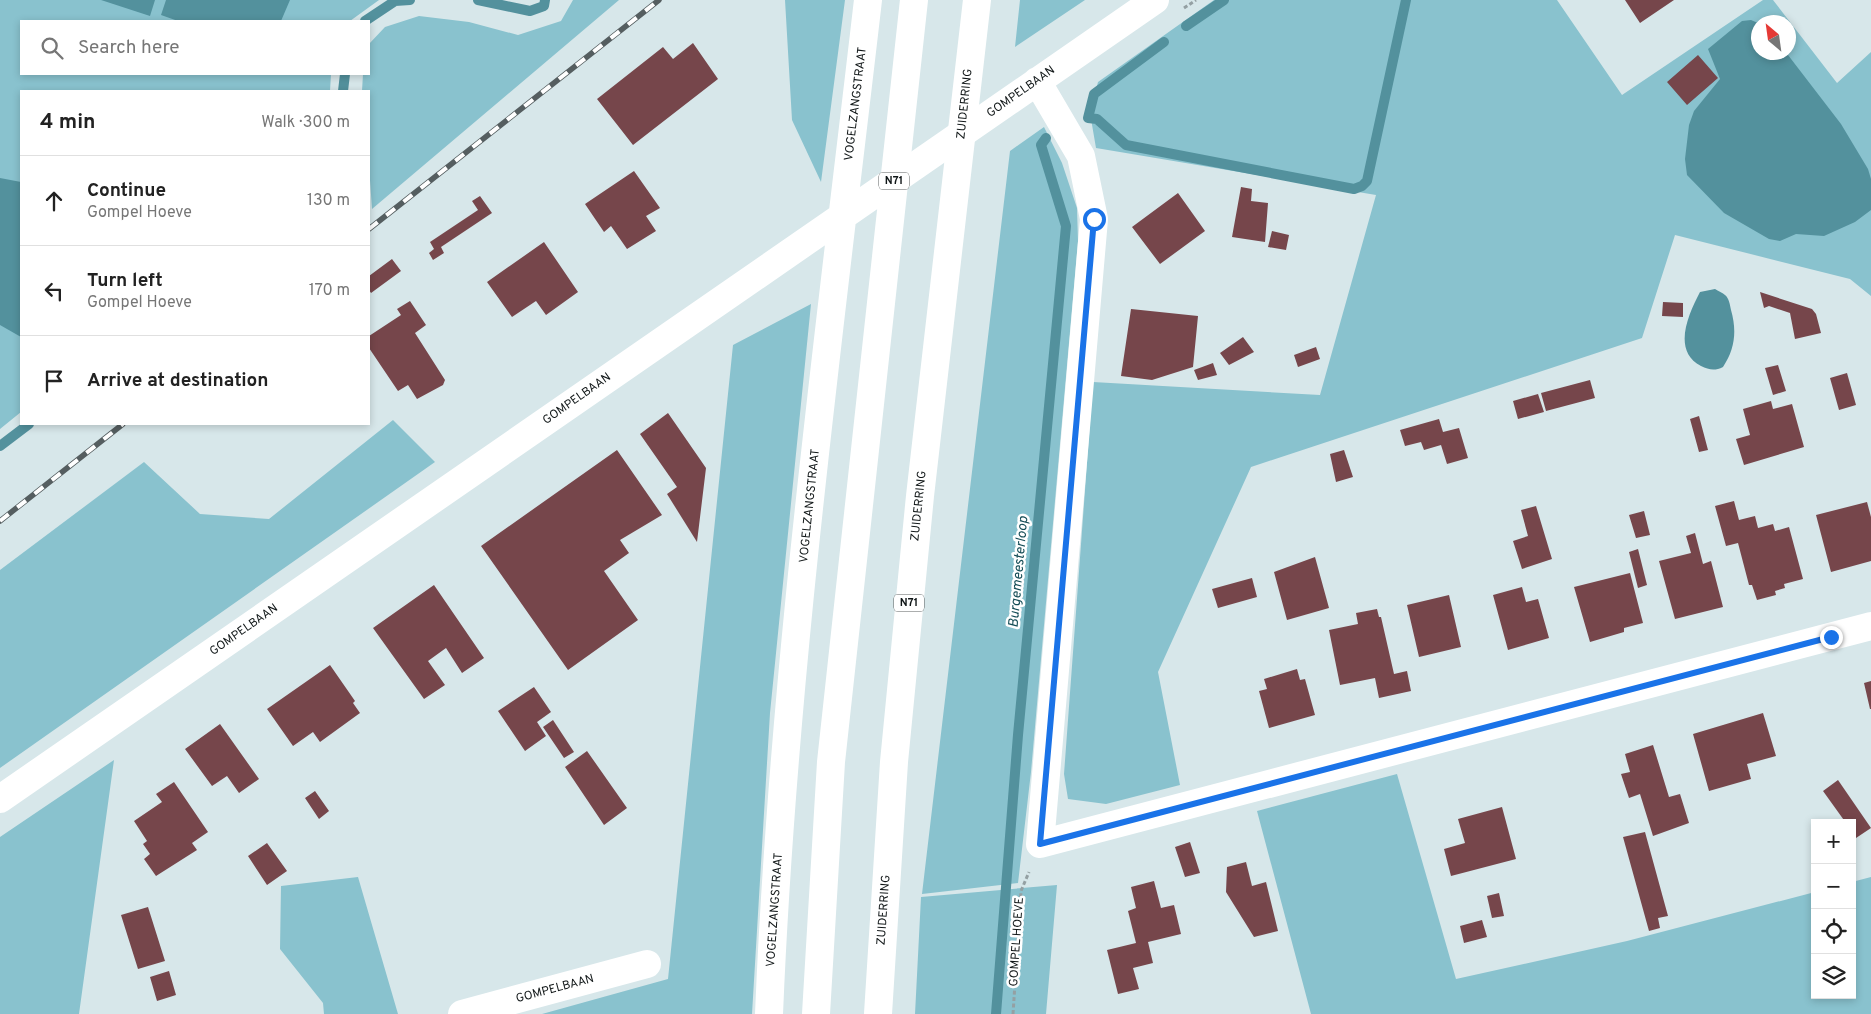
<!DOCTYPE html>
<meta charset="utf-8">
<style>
:root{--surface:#fff;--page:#f2f2f2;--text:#222;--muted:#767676;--line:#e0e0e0}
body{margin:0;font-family:Overpass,sans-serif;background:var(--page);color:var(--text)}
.controls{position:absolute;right:15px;bottom:15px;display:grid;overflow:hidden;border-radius:0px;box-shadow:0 2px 8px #0003}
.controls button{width:45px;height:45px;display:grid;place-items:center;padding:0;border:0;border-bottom:1px solid var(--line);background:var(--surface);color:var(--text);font:25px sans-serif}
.compass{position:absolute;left:1751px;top:15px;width:45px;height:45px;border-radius:50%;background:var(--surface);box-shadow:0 2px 8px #0003;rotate:331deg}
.stop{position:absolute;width:15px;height:15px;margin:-11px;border:4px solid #1a73e8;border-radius:50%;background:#fff}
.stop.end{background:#1a73e8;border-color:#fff;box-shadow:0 1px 5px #0008}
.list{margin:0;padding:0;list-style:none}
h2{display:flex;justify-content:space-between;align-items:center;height:65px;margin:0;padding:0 20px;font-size:21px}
h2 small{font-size:16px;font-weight:400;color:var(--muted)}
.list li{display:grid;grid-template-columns:32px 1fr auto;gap:15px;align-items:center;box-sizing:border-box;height:90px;padding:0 20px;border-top:1px solid var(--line)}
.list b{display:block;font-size:19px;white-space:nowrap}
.list p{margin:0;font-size:16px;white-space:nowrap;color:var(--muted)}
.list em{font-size:16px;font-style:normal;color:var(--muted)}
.icon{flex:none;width:28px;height:28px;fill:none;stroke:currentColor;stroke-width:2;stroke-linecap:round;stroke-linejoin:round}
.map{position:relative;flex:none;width:1871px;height:1014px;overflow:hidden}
.search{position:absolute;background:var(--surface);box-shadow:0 2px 8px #0003;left:20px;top:20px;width:350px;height:55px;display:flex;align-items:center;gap:12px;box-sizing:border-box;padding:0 18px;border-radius:0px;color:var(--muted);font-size:19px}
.panel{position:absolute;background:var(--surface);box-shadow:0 2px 8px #0003;left:20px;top:90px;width:350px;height:335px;border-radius:0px}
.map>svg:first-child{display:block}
.green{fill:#89c2ce;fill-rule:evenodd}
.water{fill:#53919d}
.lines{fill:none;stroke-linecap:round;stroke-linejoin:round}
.stream{stroke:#53919d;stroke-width:10}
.building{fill:#76464b}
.path{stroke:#94a0a3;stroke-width:3;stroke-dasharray:4 2.5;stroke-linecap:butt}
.minor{stroke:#fff;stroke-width:28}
.highway{stroke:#fff;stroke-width:28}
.rail-casing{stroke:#555e60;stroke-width:5.5}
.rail{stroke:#fff;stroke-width:4;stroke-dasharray:11;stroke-linecap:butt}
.route{stroke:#1a73e8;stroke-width:6}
.labels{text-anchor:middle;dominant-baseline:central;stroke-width:5;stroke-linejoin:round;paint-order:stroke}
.shield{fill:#fff;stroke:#585c5d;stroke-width:1}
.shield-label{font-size:11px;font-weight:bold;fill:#101617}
.street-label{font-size:12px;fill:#101617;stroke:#fff}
.water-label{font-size:14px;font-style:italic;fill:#144c55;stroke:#fff}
</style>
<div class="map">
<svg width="1871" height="1014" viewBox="0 0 1871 1014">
<rect width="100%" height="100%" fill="#d7e7ea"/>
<path class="green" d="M0 0H379L350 21H21V74H331L330 91H21V412L0 429Z
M573 0H619L372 209 369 166V91H362L363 74H369V44L385 27 419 16 469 22 518 35 561 21Z
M785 0H845L821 182 792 120Z
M1020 0H1085L1015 47Z
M1214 0H1557L1622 95 1763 0H1773L1837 83 1871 52V296L1850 279 1675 235 1642 338 1251 467 1158 672 1180 785 1106 804 1068 799 1064 774 1093 382 1320 395 1376 195 1096 148 1090 113 1098 82ZM1758 22H1788V52H1758Z
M1044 127 1062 163 1077 208 1078 241 1031 772 1018 883 922 894 1010 151Z
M811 304 770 713 752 1014H542L668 979 733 345Z
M393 420 435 462 0 768V570L144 462 200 514 269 519Z
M114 760 79 1014H0V837Z
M1397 774 1456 979 1627 941 1815 892V995H1852V882L1871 877V1014H1311L1257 811Z
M358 877 398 1014H324L323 1003 280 949 281 886Z
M1057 885 1046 1014H915L921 897Z"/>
<path class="water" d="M101 0H155L150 16Z
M166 0H290L281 21H178L161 15Z
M1751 20 1758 23V52L1786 53 1788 55 1841 124 1868 169 1871 179V210L1855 222 1824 236 1796 234 1780 241 1769 239 1724 213 1687 175 1685 159 1689 125 1694 111 1720 79 1708 49 1742 21Z
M0 178 21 182V337L0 325Z
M1715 289C1718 291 1723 293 1725 295 1729 298 1730 305 1731 310 1737 331 1735 349 1723 367 1715 371 1709 370 1701 366 1672 351 1688 315 1700 292Z"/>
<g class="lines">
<path class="stream" d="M478 0 530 11 544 6 545 0
M365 21 395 1 410 0
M1186 26 1224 0
M1164 42 1094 94 1088 118 1097 119 1126 145 1354 189 1362 186 1367 181 1406 0
M343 91 345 74
M0 446 29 424
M996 1014 1018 735 1066 226 1041 145 1046 138"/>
</g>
<path class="building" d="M1625 0H1674L1640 23Z
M693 43 718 79 633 145 597 99 663 47 673 59Z
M1698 55 1718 78 1687 105 1667 82Z
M634 171 660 208 646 216 656 231 627 249 611 226 604 232 585 204Z
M1241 187 1252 189 1251 201 1268 203 1265 242 1232 237Z
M1178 193 1205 231 1160 264 1132 227Z
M480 196 492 213 441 247 444 253 433 260 429 253 434 249 430 242 478 210 472 201Z
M1272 231 1289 235 1286 250 1268 247Z
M544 242 578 292 546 315 536 301 512 317 487 282Z
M392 259 401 271 371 293 369 290V276Z
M1760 292 1812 309 1816 314 1821 333 1795 339 1790 313 1769 306 1764 308Z
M410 301 426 325 415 333 445 380 443 385 417 399 408 385 398 391 369 348V336L401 315 397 309Z
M1663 302 1683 303V317L1662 316Z
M1131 309 1198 316 1193 367 1152 380 1121 376Z
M1243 337 1254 352 1229 365 1220 353Z
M1316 347 1320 359 1298 367 1294 355Z
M1213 363 1217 375 1198 380 1194 370Z
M1778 365 1786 391 1773 395 1765 368Z
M1847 373 1856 405 1839 410 1830 378Z
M1590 380 1595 398 1546 411 1541 393Z
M1538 394 1544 412 1518 419 1513 401Z
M1771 401 1773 409 1792 404 1804 447 1744 465 1736 439 1750 435 1743 409Z
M668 413 706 468 697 542 667 494 677 487 640 434Z
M1699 416 1708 450 1699 452 1690 419Z
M1439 419 1443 432 1459 428 1468 458 1447 464 1441 445 1424 450 1421 442 1405 446 1400 430Z
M617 450 662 515 620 540 629 553 604 571 638 620 568 670 481 546Z
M1344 450 1353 477 1336 482 1330 454Z
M1734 501 1739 520 1755 516 1758 528 1773 524 1775 531 1789 527 1803 579 1784 584 1785 588 1775 591 1776 595 1757 600 1752 585H1749L1738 543 1726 546 1715 506Z
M1867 502 1871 517V561L1831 572 1816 515Z
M1536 506 1552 559 1522 569 1513 541 1528 536 1521 510Z
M1644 511 1650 535 1636 538 1629 515Z
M1695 533 1703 564 1711 561 1723 607 1675 619 1659 561 1691 553 1686 536Z
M1638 549 1647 585 1638 588 1629 552Z
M1315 557 1329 608 1287 620 1274 572Z
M1630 573 1643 623 1624 628V632L1590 642 1574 587Z
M1252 578 1257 597 1218 608 1212 589Z
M434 585 484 658 462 673 446 648 428 661 445 685 424 699 373 628Z
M1522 587 1526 602 1538 599 1549 638 1508 650 1493 595Z
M1449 595 1461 647 1419 657 1407 605Z
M1377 609 1379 617H1381L1394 674 1407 671 1411 691 1379 698 1375 678 1340 685 1329 630 1358 624 1356 613Z
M330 665 355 701 353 703 360 713 320 742 313 732 293 746 267 709Z
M1297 669 1300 680 1305 679 1315 715 1269 728 1259 691 1267 689 1264 679Z
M1871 681V709H1870L1864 683Z
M534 687 551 712 537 722 546 736 525 751 498 711Z
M1763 713 1776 756 1747 764 1751 779 1709 791 1693 734Z
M553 720 574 752 564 758 543 727Z
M220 724 259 779 239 793 227 776 212 786 185 749Z
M1653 745 1669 797 1680 794 1689 823 1653 836 1640 794 1629 798 1621 774 1630 772 1625 754Z
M587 751 627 808 604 825 565 767Z
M1838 780 1871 828 1856 838 1852 832V823H1846L1823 791Z
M174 782 208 832 192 843 197 850 156 876 144 859 150 854 143 844 147 841 134 821 162 802 156 794Z
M315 791 329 811 319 819 305 798Z
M1502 807 1516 859 1451 876 1444 849 1465 843 1458 819Z
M1645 832 1668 916 1658 918 1660 928 1649 931 1623 837Z
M1190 842 1200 873 1185 877 1175 847Z
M267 843 287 871 267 885 248 856Z
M1246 862 1252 886 1266 882 1278 931 1254 937 1226 892 1227 867Z
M1154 881 1161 908 1174 905 1181 934 1148 942 1153 963 1133 968 1139 989 1118 994 1107 950 1136 943 1128 911 1136 908 1131 887Z
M1499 893 1504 916 1492 918 1487 896Z
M148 907 165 961 138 969 121 915Z
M1482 920 1487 937 1464 943 1460 926Z
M169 971 176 995 157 1001 150 977Z"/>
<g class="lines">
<path class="path" d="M1184 8 1196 0
M1013 1014 1021 891 1029 872"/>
<path class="minor" d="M1037 81 1081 156 1094 219 1040 844 1871 626
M0 799 1155 0
M462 1014 647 964
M769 1014C783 675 829 337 868 0"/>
<path class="highway" d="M816 1014 831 762 914 0
M878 1014 894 762 920 496 977 0"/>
<defs>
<path id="rail" d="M369 229 659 0
M0 521 123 424"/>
</defs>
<use href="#rail" class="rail-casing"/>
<use href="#rail" class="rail"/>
</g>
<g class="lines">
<path class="route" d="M1094 219 1040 844 1831 637"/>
</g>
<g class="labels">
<g class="shield">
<rect x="879" y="172.5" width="30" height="17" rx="4"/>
<rect x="894" y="594.5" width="30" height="17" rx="4"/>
</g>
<g class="shield-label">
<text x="894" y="181">N71</text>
<text x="909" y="603">N71</text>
</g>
<g class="street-label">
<text transform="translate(1021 92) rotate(-35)">GOMPELBAAN</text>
<text transform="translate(856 104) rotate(-83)">VOGELZANGSTRAAT</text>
<text transform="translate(965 104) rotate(-84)">ZUIDERRING</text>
<text transform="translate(577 399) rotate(-35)">GOMPELBAAN</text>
<text transform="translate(810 506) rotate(-84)">VOGELZANGSTRAAT</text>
<text transform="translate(919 506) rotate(-84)">ZUIDERRING</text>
<text transform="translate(244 630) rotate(-35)">GOMPELBAAN</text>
<text transform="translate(775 910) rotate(-86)">VOGELZANGSTRAAT</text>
<text transform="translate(884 910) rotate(-86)">ZUIDERRING</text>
<text transform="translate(1017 942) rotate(-86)">GOMPEL HOEVE</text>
<text transform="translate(555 989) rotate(-15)">GOMPELBAAN</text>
</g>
<g class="water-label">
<text transform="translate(1019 572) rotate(-85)">Burgemeesterloop</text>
</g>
</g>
</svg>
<div class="controls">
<button>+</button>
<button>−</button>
<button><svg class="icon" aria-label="locate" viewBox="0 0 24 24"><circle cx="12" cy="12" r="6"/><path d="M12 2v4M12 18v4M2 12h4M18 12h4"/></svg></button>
<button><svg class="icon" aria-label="layers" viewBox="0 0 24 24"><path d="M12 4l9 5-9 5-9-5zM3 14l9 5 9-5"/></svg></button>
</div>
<svg class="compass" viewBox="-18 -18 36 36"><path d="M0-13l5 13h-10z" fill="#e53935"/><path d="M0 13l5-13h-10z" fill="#767676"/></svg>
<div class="stop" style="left:1094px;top:219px"></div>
<div class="stop end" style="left:1831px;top:637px"></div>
<div class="search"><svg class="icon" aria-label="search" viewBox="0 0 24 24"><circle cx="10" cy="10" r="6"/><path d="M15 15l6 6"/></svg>Search here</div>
<section class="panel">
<h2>4 min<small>Walk · 300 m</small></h2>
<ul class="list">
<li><svg class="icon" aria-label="ahead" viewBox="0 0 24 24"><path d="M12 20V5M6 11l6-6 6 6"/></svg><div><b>Continue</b><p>Gompel Hoeve</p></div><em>130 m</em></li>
<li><svg class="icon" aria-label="left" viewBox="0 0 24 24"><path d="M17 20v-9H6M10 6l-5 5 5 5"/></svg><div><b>Turn left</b><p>Gompel Hoeve</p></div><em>170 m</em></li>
<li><svg class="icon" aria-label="arrive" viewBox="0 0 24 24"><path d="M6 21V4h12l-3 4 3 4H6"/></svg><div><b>Arrive at destination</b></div></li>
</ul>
</section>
</div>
